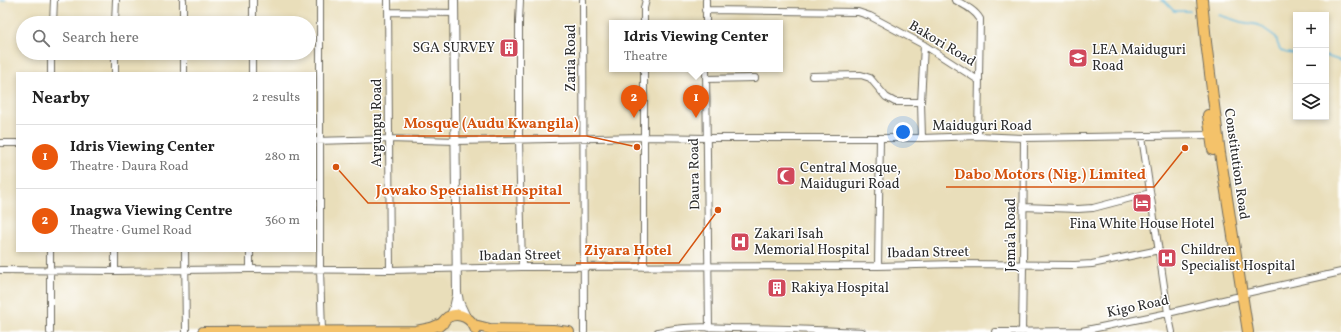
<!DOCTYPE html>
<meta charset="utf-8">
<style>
:root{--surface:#fff;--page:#f2f2f2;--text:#222;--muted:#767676;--line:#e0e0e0;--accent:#ea580c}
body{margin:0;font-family:Vollkorn,serif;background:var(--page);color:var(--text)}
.controls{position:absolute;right:12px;top:12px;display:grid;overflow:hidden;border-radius:0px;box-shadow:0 2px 6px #0003}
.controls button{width:36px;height:36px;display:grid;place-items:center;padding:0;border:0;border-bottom:1px solid var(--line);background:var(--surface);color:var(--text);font:20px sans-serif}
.you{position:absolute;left:903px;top:132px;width:14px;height:14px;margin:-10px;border:3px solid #fff;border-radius:50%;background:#1a73e8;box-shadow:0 0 0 6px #1a73e833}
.badge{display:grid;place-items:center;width:26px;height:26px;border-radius:50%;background:var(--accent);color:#fff;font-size:13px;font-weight:700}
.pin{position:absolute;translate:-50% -33px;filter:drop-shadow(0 1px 2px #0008)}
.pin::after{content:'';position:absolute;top:21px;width:14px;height:12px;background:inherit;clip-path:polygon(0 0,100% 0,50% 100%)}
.popup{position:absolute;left:609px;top:20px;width:174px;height:52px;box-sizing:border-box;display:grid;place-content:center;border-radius:0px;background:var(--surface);filter:drop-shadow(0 1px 3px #0005);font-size:13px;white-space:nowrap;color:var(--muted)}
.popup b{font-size:15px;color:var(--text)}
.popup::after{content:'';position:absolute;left:50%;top:100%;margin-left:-8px;border:8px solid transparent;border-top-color:var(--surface)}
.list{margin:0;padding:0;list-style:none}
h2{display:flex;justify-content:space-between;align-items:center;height:52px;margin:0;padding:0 16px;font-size:17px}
h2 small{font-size:13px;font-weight:400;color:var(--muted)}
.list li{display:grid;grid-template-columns:26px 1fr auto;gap:12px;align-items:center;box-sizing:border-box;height:64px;padding:0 16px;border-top:1px solid var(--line)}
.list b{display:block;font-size:15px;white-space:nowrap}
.list p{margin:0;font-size:13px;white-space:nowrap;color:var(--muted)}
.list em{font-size:13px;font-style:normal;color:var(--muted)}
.icon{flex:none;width:22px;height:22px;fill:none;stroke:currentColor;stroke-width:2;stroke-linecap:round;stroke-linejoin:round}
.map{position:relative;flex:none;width:1341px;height:332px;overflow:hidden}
.search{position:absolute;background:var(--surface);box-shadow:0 2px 6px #0003;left:16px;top:16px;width:300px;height:44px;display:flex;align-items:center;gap:10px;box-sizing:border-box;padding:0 14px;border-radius:22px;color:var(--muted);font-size:15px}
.panel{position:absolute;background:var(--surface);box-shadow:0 2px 6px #0003;left:16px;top:72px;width:300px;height:180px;border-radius:0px}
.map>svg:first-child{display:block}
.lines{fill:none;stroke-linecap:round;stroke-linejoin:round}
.stream{stroke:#60b7dd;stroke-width:1.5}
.minor-casing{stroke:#6e6a5d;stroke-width:8}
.tertiary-casing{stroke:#6e6a5d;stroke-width:10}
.primary-casing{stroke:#6e6a5d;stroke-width:12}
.minor{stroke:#fff;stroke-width:6}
.tertiary{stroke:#fff;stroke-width:8}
.primary{stroke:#f4c26a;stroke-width:10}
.labels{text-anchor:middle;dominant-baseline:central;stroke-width:3;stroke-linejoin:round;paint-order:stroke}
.street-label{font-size:14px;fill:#2b2b2b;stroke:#fff}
.poi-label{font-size:14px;fill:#2b2b2b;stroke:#fff;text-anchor:start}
.leader{fill:none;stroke:#d5540f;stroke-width:1.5}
.callout-dot{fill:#d5540f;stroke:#fff;stroke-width:1.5}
.callout-label{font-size:15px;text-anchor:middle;font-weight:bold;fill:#d5540f;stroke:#fff;stroke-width:3;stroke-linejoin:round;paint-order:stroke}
</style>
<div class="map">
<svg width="1341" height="332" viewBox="0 0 1341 332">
<rect width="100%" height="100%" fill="#fff"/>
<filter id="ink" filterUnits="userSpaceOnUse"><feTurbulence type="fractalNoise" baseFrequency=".025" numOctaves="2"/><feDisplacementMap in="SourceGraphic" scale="8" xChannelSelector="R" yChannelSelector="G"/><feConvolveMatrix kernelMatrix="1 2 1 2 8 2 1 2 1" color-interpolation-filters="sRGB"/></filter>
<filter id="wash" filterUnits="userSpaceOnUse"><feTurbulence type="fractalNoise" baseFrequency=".012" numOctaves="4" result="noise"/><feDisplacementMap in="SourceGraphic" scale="16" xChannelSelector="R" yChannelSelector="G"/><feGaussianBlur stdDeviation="0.9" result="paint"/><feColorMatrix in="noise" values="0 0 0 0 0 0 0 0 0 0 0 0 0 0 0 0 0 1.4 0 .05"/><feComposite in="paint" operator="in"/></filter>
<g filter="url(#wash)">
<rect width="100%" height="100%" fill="#e9deba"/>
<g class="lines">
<path class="stream" d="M1162 0 1164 1 1174 11H1190
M0 1 5 0
M1219 15 1241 22 1259 25 1276 37C1279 52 1281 53 1296 54
M1326 56 1341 61"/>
</g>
</g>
<g filter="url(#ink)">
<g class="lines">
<defs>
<path id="minor" d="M183 0V23
M320 0V269L322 331
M388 0 390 270
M520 0 519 21V140L522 267
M583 0 584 332
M955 0C964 5 975 10 980 19L978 136
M705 10 858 12 870 16 924 45 978 80
M388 12 455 13
M53 23 54 0
M115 23 116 0
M253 23V0
M644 23V8L646 0
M706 23V0
M184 53V73
M706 69 709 328
M51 73V53
M115 73V53
M252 73V53
M812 76 861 75 870 78 886 97 895 102H921
M706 79 755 78
M1142 137 1168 313 1172 332
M922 138 921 102 924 45
M315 141 389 139 456 141 644 137 706 138H922L978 136 1024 138 1210 135
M0 143H17
M1023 207 1078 209 1093 208 1150 193
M50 251V332
M115 251V271
M185 251 186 332
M878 266 880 138
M644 267V69
M250 269V251
M0 270 115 271 250 269 390 270 522 267 878 266 955 264 1075 265 1092 264 1159 250
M1242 294 1341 272
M658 332C682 326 708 327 732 328 775 328 818 330 862 332
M995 332 1082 331 1168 313 1236 297
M1022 332 1023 265 1024 138"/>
<path id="tertiary" d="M458 296 459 302 466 317
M450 317 454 308 457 295 454 0"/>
<path id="primary" d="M1202 0 1206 42 1220 153 1248 332
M1208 115 1213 150
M474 325 490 329 553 330 569 332
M439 326C442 324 445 319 448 317 460 311 472 319 476 330
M203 332 416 331 431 328 443 323"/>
</defs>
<use href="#minor" class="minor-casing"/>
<use href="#tertiary" class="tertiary-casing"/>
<use href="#primary" class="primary-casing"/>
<use href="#minor" class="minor"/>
<use href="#tertiary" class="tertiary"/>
<use href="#primary" class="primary"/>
</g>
</g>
<defs>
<symbol id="building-square" viewBox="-11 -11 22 22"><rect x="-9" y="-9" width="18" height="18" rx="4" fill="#d1495b" stroke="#fff"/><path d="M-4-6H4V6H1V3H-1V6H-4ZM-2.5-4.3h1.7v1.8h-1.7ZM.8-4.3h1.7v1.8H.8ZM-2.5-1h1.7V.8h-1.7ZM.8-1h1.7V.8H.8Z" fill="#fff"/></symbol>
<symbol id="school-square" viewBox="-11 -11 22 22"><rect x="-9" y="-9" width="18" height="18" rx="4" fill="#d1495b" stroke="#fff"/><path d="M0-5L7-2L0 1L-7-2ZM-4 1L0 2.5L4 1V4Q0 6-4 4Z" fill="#fff"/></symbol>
<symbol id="mosque-square" viewBox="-11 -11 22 22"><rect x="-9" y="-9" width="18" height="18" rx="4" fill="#d1495b" stroke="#fff"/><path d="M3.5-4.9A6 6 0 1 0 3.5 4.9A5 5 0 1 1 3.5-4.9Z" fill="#fff"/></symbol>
<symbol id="hotel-square" viewBox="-11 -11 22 22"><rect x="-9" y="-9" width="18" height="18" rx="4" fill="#d1495b" stroke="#fff"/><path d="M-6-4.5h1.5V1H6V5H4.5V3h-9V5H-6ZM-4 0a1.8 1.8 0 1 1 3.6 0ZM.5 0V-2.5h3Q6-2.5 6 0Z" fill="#fff"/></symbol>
<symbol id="hospital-square" viewBox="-11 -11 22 22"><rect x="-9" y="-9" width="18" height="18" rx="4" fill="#d1495b" stroke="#fff"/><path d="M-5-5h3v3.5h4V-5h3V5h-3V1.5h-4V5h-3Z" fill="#fff"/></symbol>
</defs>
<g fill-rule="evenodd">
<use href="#building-square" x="498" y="37" width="22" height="22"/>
<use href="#school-square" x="1067" y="47" width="22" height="22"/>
<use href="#mosque-square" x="775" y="165" width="22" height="22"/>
<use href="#hotel-square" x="1131" y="192" width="22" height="22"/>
<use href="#hospital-square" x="729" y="231" width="22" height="22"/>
<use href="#hospital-square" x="1156" y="247" width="22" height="22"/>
<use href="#building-square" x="766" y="277" width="22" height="22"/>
</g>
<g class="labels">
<g class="street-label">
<text transform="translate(942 44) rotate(31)">Bakori Road</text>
<text transform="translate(571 58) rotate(-90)">Zaria Road</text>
<text transform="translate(377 123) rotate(-90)">Argungu Road</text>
<text x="982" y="126">Maiduguri Road</text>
<text transform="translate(1236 164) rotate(82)">Constitution Road</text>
<text transform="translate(695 174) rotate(-91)">Daura Road</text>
<text transform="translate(1011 235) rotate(-90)">Jema'a Road</text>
<text transform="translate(928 253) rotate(-1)">Ibadan Street</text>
<text transform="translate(520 256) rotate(-1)">Ibadan Street</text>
<text transform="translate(1138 307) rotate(-12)">Kigo Road</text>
</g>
<g class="poi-label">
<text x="495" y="48" text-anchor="end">SGA SURVEY</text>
<text x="1092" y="50">LEA Maiduguri<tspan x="1092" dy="16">Road</tspan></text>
<text x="800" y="168">Central Mosque,<tspan x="800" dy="16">Maiduguri Road</tspan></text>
<text x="1142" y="224" text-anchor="middle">Fina White House Hotel</text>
<text x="754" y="234">Zakari Isah<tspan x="754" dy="16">Memorial Hospital</tspan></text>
<text x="1181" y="250">Children<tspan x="1181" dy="16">Specialist Hospital</tspan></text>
<text x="791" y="288">Rakiya Hospital</text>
</g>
</g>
<path class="leader" d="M637 147L587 136H396M1185 148L1154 187H946M336 167L368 203H570M718 210L679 263H576"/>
<g class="callout-dot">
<circle cx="637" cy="147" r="4"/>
<circle cx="1185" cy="148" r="4"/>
<circle cx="336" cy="167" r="4"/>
<circle cx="718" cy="210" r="4"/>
</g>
<g class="callout-label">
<text x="491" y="128">Mosque (Audu Kwangila)</text>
<text x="1050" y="179">Dabo Motors (Nig.) Limited</text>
<text x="469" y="195">Jowako Specialist Hospital</text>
<text x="628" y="255">Ziyara Hotel</text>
</g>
</svg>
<div class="controls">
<button>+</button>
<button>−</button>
<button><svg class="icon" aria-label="layers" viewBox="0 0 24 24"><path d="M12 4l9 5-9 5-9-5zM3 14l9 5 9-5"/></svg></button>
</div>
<div class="you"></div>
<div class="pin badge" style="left:696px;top:118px">1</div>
<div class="popup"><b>Idris Viewing Center</b>Theatre</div>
<div class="pin badge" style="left:634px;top:118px">2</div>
<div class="search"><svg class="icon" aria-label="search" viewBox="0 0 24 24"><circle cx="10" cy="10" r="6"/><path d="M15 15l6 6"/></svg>Search here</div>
<section class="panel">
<h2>Nearby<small>2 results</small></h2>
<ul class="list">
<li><span class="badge">1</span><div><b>Idris Viewing Center</b><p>Theatre · Daura Road</p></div><em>280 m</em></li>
<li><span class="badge">2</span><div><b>Inagwa Viewing Centre</b><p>Theatre · Gumel Road</p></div><em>360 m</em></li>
</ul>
</section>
</div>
